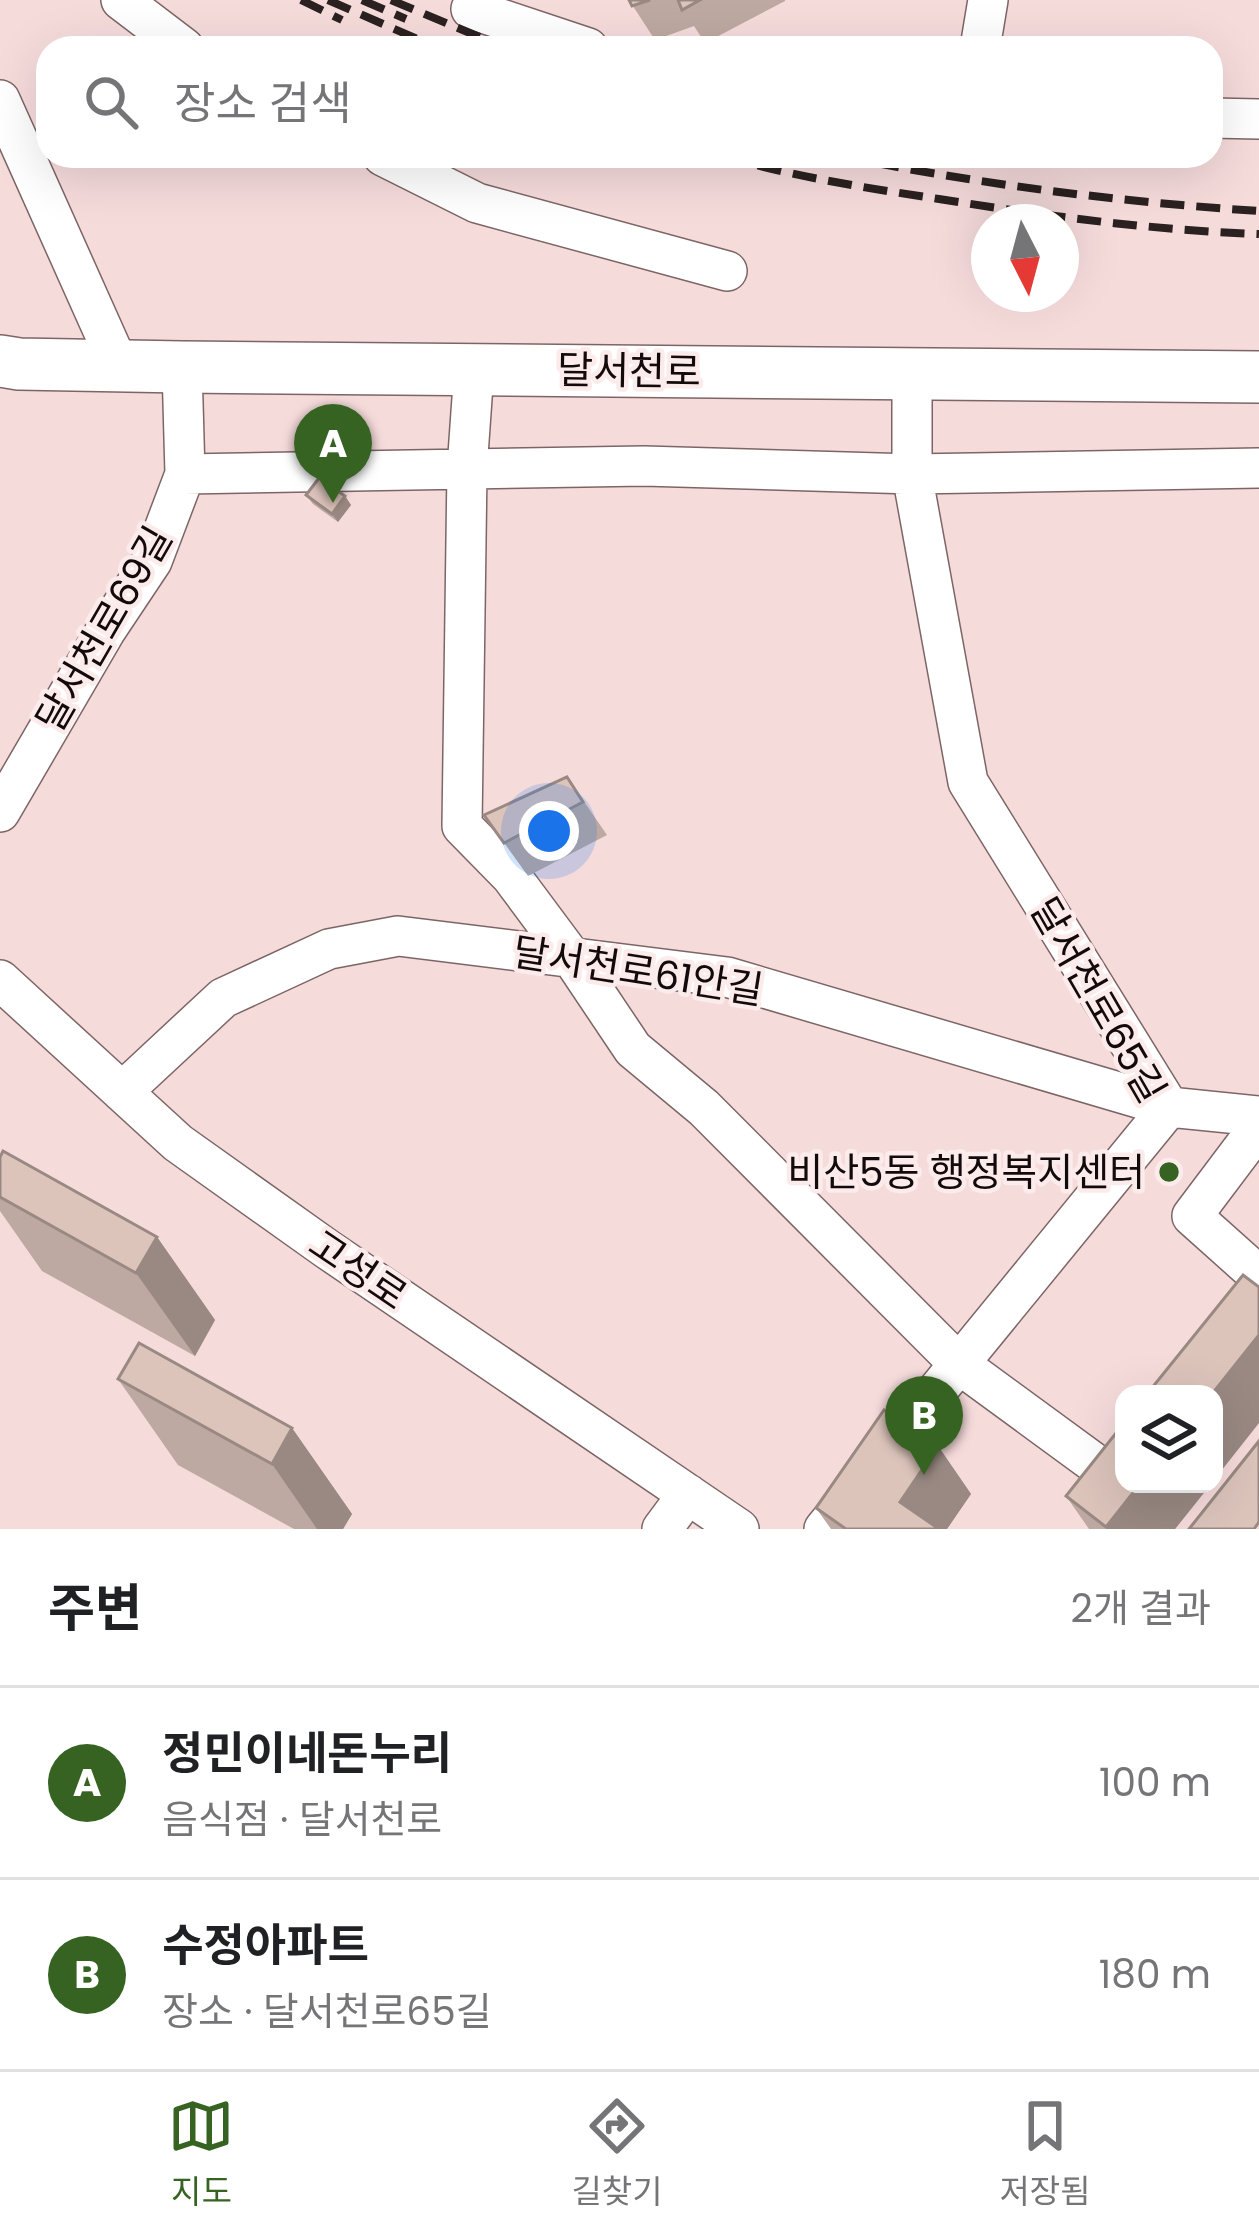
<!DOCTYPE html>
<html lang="ko">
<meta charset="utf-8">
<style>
:root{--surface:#fff;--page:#f2f2f2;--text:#202124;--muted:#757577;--line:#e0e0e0;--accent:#366322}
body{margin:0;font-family:Poppins,"Noto Sans KR",sans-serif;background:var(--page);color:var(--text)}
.controls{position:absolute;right:36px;bottom:36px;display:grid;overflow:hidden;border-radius:24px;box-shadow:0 12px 48px #0002}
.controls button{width:108px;height:108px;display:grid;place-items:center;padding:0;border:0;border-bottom:3px solid var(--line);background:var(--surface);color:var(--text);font:60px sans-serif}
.compass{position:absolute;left:971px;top:204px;width:108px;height:108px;border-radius:50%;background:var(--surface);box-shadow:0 12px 48px #0002;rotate:174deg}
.you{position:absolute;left:549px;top:831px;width:42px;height:42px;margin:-30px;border:9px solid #fff;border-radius:50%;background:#1a73e8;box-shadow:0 0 0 18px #1a73e833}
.badge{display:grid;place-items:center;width:78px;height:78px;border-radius:50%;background:var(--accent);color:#fff;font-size:39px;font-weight:700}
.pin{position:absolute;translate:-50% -99px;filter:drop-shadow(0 3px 6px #0008)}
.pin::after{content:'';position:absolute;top:63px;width:42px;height:36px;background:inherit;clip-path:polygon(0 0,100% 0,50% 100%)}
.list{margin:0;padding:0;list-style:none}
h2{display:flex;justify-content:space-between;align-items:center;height:156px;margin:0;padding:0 48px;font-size:51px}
h2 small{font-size:39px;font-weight:400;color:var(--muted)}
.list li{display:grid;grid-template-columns:78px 1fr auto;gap:36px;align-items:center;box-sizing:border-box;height:192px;padding:0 48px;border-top:3px solid var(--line)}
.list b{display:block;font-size:45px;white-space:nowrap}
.list p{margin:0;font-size:39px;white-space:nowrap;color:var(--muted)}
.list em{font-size:39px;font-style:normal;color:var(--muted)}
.icon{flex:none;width:66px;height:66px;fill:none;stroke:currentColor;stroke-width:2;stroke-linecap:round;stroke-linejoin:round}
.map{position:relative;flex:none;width:1259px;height:1529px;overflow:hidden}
.search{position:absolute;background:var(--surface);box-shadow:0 12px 48px #0002;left:36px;right:36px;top:36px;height:132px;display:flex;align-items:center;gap:30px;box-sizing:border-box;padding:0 42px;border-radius:36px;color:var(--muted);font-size:45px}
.sheet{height:540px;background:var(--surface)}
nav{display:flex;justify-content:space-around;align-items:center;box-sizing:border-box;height:168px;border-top:3px solid var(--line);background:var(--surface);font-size:33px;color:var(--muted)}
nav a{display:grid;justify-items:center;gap:6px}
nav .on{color:var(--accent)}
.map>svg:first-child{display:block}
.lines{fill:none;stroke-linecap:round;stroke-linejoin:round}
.minor-casing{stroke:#7d6566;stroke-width:42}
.major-casing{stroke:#7d6566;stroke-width:54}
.minor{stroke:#fff;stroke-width:39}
.major{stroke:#fff;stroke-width:51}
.rail{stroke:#2b2121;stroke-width:8;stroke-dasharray:24 12;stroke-linecap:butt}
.wall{fill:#bda9a1}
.shaded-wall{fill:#9a8983}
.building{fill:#dcc4bb;stroke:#9a8983;stroke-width:3}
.poi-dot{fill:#366322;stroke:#fcebeb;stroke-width:4.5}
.labels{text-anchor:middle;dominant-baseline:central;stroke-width:9;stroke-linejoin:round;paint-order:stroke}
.street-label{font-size:39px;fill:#130a0b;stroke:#fcebeb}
.poi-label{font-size:39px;fill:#130a0b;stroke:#fcebeb;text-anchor:end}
</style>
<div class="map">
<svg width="1259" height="1529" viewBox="0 0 1259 1529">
<rect width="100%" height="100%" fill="#f6dbdb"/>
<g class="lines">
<defs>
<path id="minor" d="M121 0 184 48
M478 0 471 9 588 48
M980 48 988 0
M0 100 119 366
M1211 118 1259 119
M383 156 477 203 727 271
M474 370 467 469 462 826 511 876 572 958 633 1049 704 1108 959 1364 1127 1487
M185 474 644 466 912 474 1259 468
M0 812 106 630 152 561 185 474 182 367
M0 980 178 1143 327 1249 739 1529
M122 1092 223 998 329 949 398 936 727 977 1169 1107 1259 1116
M1259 1127 1192 1216 1259 1276
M662 1529 688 1494
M824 1529 1169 1107 968 782 912 474V374"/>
<path id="major" d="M0 361 19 364 182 367 1259 377"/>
</defs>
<use href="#minor" class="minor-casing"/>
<use href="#major" class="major-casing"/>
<use href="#minor" class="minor"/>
<use href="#major" class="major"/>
<path class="rail" d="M301 0 342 20
M328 0 438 48
M362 0 406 19
M391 0 506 48
M723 156C794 177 867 188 939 199 1046 216 1151 230 1259 234
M840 156C978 184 1119 202 1259 211"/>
</g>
<path class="wall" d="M629 0H785V1L705 43 694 26 655 40Z
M306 495 345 496 351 505 338 522 313 504Z
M567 777 607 835 528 876 484 815Z
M0 1157 157 1237 215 1320 195 1356 42 1271 0 1211Z
M118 1379 292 1428 352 1514 343 1529H294L178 1465Z
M938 1446 971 1494 947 1529H831L816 1508Z
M1124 1484H1211L1175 1529H1089L1066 1496Z"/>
<path class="shaded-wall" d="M345 496 351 505 338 522 332 514Z
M157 1237 215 1320 195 1356 136 1273Z
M1259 1335V1423L1214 1480V1394H1212Z
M292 1428 352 1514 343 1529H317L272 1464Z
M938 1446 971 1494 947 1529H919L900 1502Z
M1140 1484H1211L1175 1529H1107L1106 1527Z"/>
<path class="building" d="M629 0H650L632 6Z
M678 0H700L682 10Z
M319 478 345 496 332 514 306 495Z
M567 777 583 802 504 843 484 815Z
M3 1151 157 1237 136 1273 0 1197V1157Z
M1243 1275 1259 1287V1335L1212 1394H1147Z
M139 1343 292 1428 272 1464 118 1379Z
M884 1410 938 1446 900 1502 939 1529H846L816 1508Z
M1124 1423V1484H1140L1106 1527 1066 1496Z
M1259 1441V1522L1254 1529H1189Z"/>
<circle class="poi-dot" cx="1169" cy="1172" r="12"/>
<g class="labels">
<g class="street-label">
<text transform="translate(629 371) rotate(1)">달서천로</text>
<text transform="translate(104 629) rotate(-60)">달서천로69길</text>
<text transform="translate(638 971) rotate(9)">달서천로61안길</text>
<text transform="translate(1098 1000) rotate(60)">달서천로65길</text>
<text transform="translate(358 1270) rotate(34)">고성로</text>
</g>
<g class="poi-label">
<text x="1145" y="1172">비산5동 행정복지센터</text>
</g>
</g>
</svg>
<div class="controls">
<button><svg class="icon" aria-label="layers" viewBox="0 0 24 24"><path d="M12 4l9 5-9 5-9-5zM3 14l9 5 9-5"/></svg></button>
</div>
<svg class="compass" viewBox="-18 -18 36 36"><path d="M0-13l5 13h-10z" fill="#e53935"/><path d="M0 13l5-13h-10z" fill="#757577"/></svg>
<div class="you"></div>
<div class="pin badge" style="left:333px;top:503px">A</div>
<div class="pin badge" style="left:924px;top:1475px">B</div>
<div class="search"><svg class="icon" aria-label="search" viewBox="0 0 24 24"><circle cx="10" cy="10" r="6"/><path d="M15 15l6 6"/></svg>장소 검색</div>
</div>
<section class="sheet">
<h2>주변<small>2개 결과</small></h2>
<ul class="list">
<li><span class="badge">A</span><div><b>정민이네돈누리</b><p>음식점 · 달서천로</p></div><em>100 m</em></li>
<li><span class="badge">B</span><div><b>수정아파트</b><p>장소 · 달서천로65길</p></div><em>180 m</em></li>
</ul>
</section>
<nav>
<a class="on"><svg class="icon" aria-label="map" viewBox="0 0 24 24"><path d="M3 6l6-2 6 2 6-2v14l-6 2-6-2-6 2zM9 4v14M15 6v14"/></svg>지도</a>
<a><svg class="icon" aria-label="directions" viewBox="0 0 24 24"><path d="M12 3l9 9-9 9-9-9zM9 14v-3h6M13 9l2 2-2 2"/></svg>길찾기</a>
<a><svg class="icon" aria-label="saved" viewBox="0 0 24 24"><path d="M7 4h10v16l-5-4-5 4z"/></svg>저장됨</a>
</nav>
